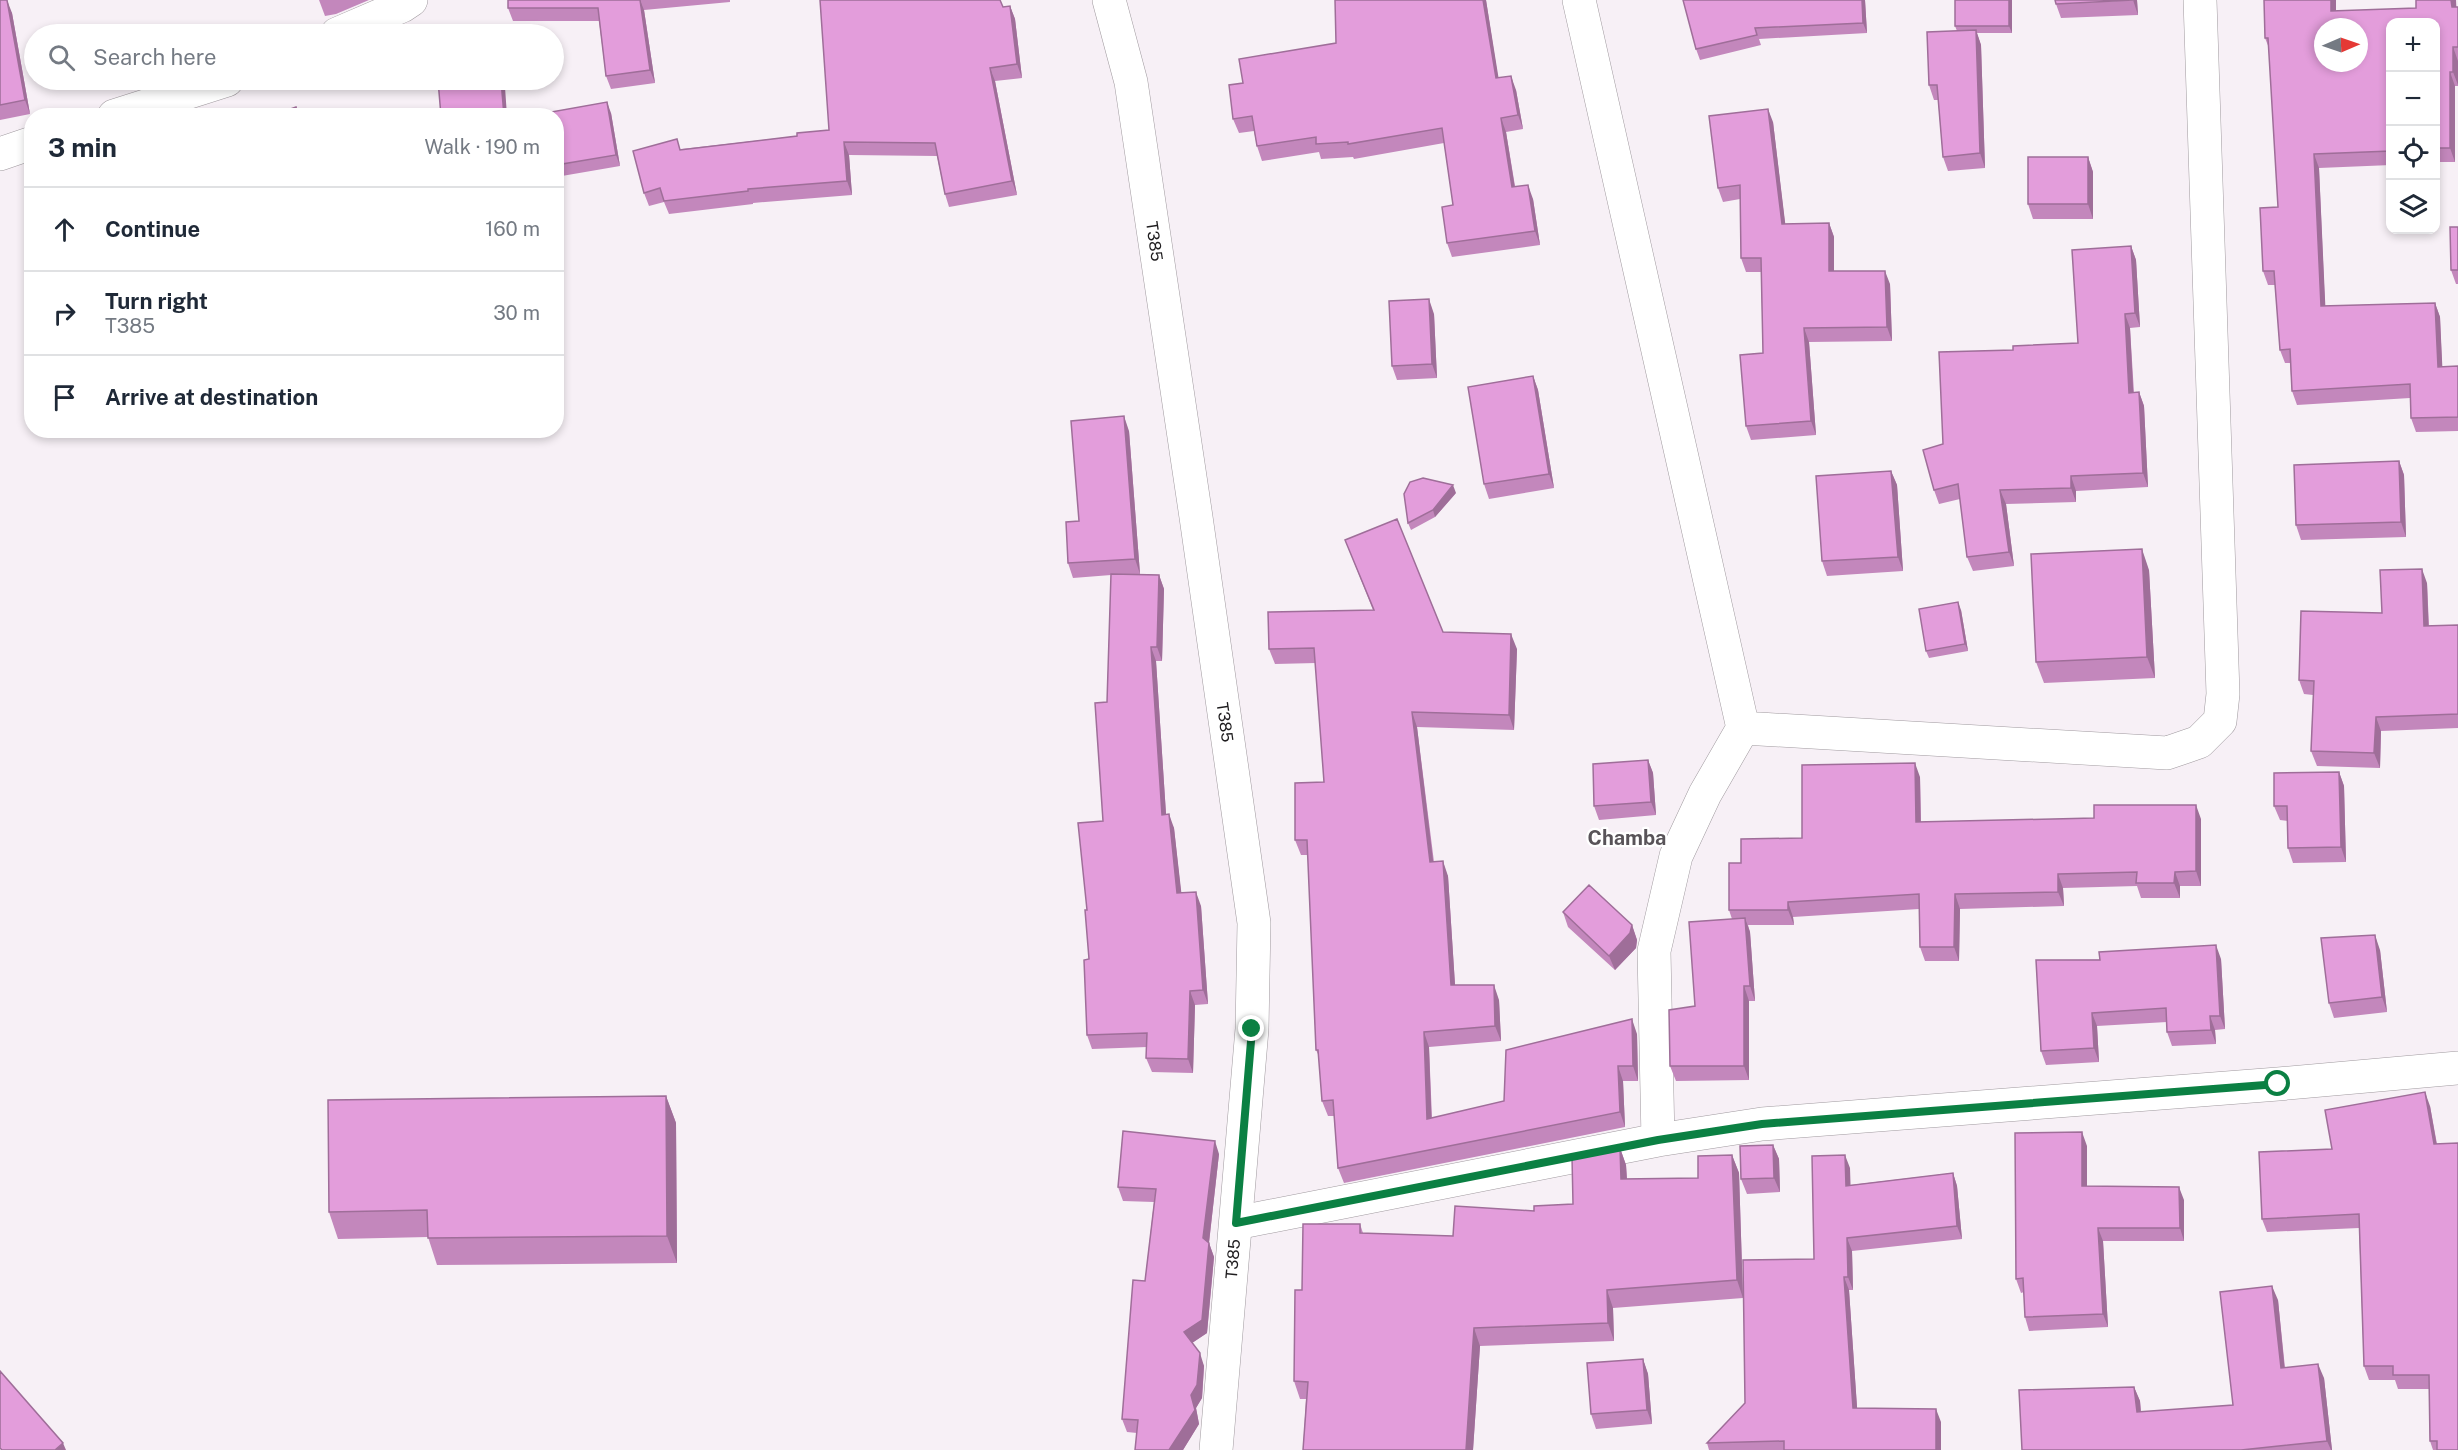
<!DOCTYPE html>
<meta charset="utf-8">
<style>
:root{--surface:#fff;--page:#f2f2f3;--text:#1f2937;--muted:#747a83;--line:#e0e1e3}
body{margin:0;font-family:"Public Sans",sans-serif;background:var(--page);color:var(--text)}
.controls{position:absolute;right:18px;top:18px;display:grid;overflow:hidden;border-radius:12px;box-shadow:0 3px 9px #0003}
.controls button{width:54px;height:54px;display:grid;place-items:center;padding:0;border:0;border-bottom:2px solid var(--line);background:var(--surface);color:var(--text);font:30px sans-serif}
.compass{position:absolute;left:2314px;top:18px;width:54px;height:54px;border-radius:50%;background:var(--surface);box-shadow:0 3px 9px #0003;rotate:88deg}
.stop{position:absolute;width:18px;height:18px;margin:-14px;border:4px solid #0b8043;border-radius:50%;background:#fff}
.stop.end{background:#0b8043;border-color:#fff;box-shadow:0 2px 6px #0008}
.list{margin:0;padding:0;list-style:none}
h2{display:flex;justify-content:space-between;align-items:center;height:78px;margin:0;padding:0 24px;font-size:26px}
h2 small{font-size:20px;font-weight:400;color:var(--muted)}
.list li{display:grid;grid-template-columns:39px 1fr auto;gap:18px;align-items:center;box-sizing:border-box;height:84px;padding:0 24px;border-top:2px solid var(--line)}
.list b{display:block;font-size:22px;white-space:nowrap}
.list p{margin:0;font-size:20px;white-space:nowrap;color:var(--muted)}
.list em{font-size:20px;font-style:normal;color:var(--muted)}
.icon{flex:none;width:33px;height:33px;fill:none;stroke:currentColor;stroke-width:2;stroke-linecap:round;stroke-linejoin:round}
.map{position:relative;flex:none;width:2458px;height:1450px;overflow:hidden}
.search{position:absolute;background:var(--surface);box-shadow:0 3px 9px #0003;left:24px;top:24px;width:540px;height:66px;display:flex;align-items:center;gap:15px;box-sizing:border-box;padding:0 21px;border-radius:33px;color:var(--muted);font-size:22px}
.panel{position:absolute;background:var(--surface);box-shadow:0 3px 9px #0003;left:24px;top:108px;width:540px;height:330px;border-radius:24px}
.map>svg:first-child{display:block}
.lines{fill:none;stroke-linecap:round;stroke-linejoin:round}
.street-casing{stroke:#a09a9f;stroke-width:34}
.secondary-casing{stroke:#a09a9f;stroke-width:34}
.street{stroke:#fff;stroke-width:33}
.secondary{stroke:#fff;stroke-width:33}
.wall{fill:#c387bc}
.shaded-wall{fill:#9f6e99}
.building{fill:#e39ddb;stroke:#9f6e99;stroke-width:1.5;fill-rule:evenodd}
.route{stroke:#0b8043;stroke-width:8}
.labels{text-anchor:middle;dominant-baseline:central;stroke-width:4.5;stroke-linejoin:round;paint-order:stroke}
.street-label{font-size:16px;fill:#1e1c1e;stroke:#fff}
.quarter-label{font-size:20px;font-weight:bold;fill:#585358;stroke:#fff}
</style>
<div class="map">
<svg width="2458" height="1450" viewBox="0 0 2458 1450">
<rect width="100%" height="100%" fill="#f7f0f6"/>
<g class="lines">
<defs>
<path id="street" d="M1579 0 1743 728 1705 794 1676 856 1654 951 1658 1140
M337 34 402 6 411 0
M114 116 227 80
M0 154 32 143
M1743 728 2167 753 2199 742 2220 721 2223 694 2200 0
M1236 1223 1658 1140 1762 1124 2278 1084 2458 1068"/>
<g id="secondary">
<path id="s1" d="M1109 0 1131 82 1196 517 1254 923 1252 1029 1216 1450"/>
</g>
</defs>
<use href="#street" class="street-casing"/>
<use href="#secondary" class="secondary-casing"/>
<use href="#street" class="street"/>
<use href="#secondary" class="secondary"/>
</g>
<path class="wall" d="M0 0 12 13 30 114 0 120Z
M319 0H369L336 14 325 16Z
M508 0H730V2L644 10 655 83 611 89 606 76 599 21H513L508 8Z
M1486 0 1498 78 1516 90 1523 129 1506 132 1515 186 1533 199 1540 245 1452 257 1447 243 1453 205 1444 143 1354 159 1353 157 1321 159 1319 152 1262 161 1257 146 1254 131 1239 133 1233 119 1243 83 1336 43Z
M1683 0H1865L1867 33 1759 39 1761 45 1700 60 1696 49Z
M2012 0V33H1977L1981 45 1985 168 1948 171 1943 157 1938 100H1934L1929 85 1957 31 1955 26Z
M2137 0 2138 15 2061 18 2056 4Z
M2264 0H2336V11L2416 8 2456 0V7H2458V86H2455V162H2436V22H2391V165L2319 168 2325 306 2435 303 2440 317 2442 367 2458 366V431L2416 432 2411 418 2410 398 2297 405 2292 391 2290 363H2285L2280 350 2275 285H2268L2263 271 2278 207 2269 48 2265 38Z
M1010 6 1015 19 1022 78 995 81 1017 195 949 207 945 194 937 156 849 155 852 195 753 203V204L669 214 664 202 649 206 644 193 681 149 797 136 829 130 1003 7Z
M611 113 620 166 556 177V116Z
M1773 122 1785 224 1829 223 1834 237V271L1890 284 1892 341 1809 342 1816 435 1751 440 1746 426 1763 353 1761 272H1746L1741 258 1740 199 1723 202 1718 188Z
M2088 157 2093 172V219H2033L2028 204Z
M2458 227V284H2456L2451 270Z
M2131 246 2136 260 2140 327 2130 328 2134 393 2139 392 2144 406 2148 487 2076 491V502L2006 504 2014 566 1973 571 1967 557 1960 499 1939 504 1934 490 1943 444 2078 343Z
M1434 314 1437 378 1397 380 1392 366Z
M1533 376 1538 390 1554 488 1489 499 1484 484Z
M1129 431 1140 574H1130L1159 575 1164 589 1162 661H1156L1166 814 1174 828 1181 893 1201 906 1208 1004 1195 1005 1193 1073 1152 1072 1146 1058 1147 1047 1092 1049 1087 1035 1089 959 1087 910 1103 821 1107 702 1111 575 1073 578 1068 563 1079 521Z
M2399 461 2404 475 2406 537 2301 540 2296 525Z
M1891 471 1897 485 1903 571 1827 576 1822 561Z
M1456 493 1435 517 1411 530 1408 523Z
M1345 540 1443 632 1517 649 1514 730 1417 727 1434 862 1448 876 1455 985 1499 1000 1501 1041 1429 1047 1432 1118 1504 1101 1637 1034 1638 1081H1623L1625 1127 1344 1183 1338 1168 1334 1116H1328L1322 1101 1319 1056 1316 1050 1308 855H1301L1295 840 1324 782 1316 663 1275 664 1269 649 1373 610Z
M2149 570 2155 678 2044 683 2036 662Z
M2427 583 2429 626 2458 625V728L2381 731 2380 768 2317 766 2311 751 2313 695 2304 694 2299 680 2382 613Z
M1961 610 1968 651 1929 658 1926 651Z
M1648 760 1653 773 1656 815 1599 820 1594 806Z
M2339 772 2344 786 2346 862 2293 863 2288 848V821L2280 820 2274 806Z
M1920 777 1921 822 2201 819V886H2180V898H2141L2137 886 2063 888 2064 906 1960 909 1959 961H1925L1920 947 1919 909 1793 917 1794 925H1748L1750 932 1755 1001H1749V1080L1676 1081 1670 1066 1732 919 1729 910 1741 863 1802 838Z
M1563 912 1632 925 1637 940 1636 948 1615 970 1568 927Z
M2380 950 2387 1012 2334 1018 2329 1003Z
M2221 959 2225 1029 2215 1030 2216 1044 2172 1046 2167 1032V1022L2097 1026 2099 1062 2046 1065 2041 1051 2036 960Z
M666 1096 676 1123 677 1263 437 1265 428 1237 338 1239 329 1212Z
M2430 1106 2437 1144 2458 1450H2433L2430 1441 2429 1389H2398L2395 1380H2369L2364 1366 2359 1228 2267 1232 2262 1219 2332 1149Z
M1773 1145 1779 1159 1780 1192 1747 1194 1741 1179Z
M2087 1146V1186L2184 1200V1241H2103L2108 1327 2029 1331 2025 1317 2024 1292 2021 1293 2016 1279Z
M1620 1148 1626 1165 1627 1179 1698 1178 1732 1155 1739 1173 1743 1298 1613 1308 1614 1341 1480 1346 1473 1450H1303L1306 1399H1300L1294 1381 1302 1290 1360 1224 1363 1233 1453 1236 1534 1211 1573 1204Z
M1219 1154 1209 1243 1214 1257 1207 1333 1192 1343 1204 1366 1202 1398 1196 1408 1199 1424 1183 1450H1135L1137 1433 1127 1432 1122 1419 1145 1281 1154 1202 1123 1201 1118 1187Z
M1850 1168V1185L1953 1173 1957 1186 1962 1239 1852 1251 1853 1290H1849L1857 1408 1941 1422V1450H1709L1707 1443 1745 1403 1814 1259Z
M2278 1300 2285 1368 2324 1378 2332 1450H2022L2134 1387 2140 1401 2141 1412 2233 1405Z
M1643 1359 1648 1374 1652 1424 1596 1429 1591 1414Z"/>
<path class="shaded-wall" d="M7 0 12 13 30 114 25 100Z
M640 0 644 10 655 83 650 70Z
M1483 0H1486L1501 93 1496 78Z
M1862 0H1865L1867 33 1863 23Z
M2009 0H2012V33L2009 26Z
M2133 0H2137L2138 15Z
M2331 0H2336V25L2331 11Z
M2451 0H2456L2457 21 2452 7Z
M1010 6 1015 19 1022 78 1017 64Z
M1976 30 1981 45 1985 168 1980 153Z
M2453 47 2458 61V85L2453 72Z
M990 68 995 81 1017 195 1012 181Z
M2450 72 2455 86V162L2450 148Z
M1511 76 1516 90 1523 129 1518 115Z
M501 80H502L505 87 507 116H504Z
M607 102 611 113 620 166 616 155Z
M1768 109 1773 122 1787 238 1782 224Z
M1501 118 1506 132 1517 201 1512 187Z
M844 142 849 155 852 195 847 181Z
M2314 154 2319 168 2326 320 2321 306Z
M2088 157 2093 172V219L2088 204Z
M1528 185 1533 199 1540 245 1535 231Z
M1829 223 1834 237V285L1829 271Z
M2131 246 2136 260 2140 327 2135 313Z
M1885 271 1890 284 1892 341 1887 327Z
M1429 299 1434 314 1437 378 1432 364Z
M2435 303 2440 317 2443 381 2438 367Z
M2125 314 2130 328 2134 407 2129 393Z
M1804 328 1809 342 1816 435 1811 421Z
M1533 376 1538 390 1554 488 1549 474Z
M2139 392 2144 406 2148 487 2143 473Z
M1124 416 1129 431 1140 574 1135 559Z
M2399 461 2404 475 2406 537 2401 522Z
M1891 471 1897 485 1903 571 1898 557Z
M2071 476 2076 491V502L2071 488Z
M1453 485 1456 493 1435 517 1433 510Z
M2000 490 2006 504 2014 566 2009 552Z
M2142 549 2149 570 2155 678 2147 657Z
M2422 569 2427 583 2429 640 2424 626Z
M1159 575 1164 589 1162 661 1157 647Z
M1958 602 1961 610 1968 651 1965 644Z
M1511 634 1517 649 1514 730 1509 715Z
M1151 647 1156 661 1167 829 1162 815Z
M1412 712 1417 727 1435 877 1430 862Z
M2376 717 2381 731 2380 768 2374 753Z
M1648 760 1653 773 1656 815 1651 802Z
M1915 763 1920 777 1921 837 1916 822Z
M2339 772 2344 786 2346 862 2341 847Z
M2196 805 2201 819V886L2196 871Z
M1169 814 1174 828 1183 907 1177 893Z
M1443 861 1448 876 1456 1000 1451 985Z
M2175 872 2180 886V898L2174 883Z
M2058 874 2063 888 2064 906 2058 892Z
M1196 892 1201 906 1208 1004 1203 990Z
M1955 894 1960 909 1959 961 1954 947Z
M1788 902 1793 917 1794 925 1788 910Z
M1745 918 1750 932 1755 1001 1750 986Z
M1632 925 1637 940 1636 948 1615 970 1609 956Z
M2375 935 2380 950 2387 1012 2382 997Z
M2216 945 2221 959 2225 1029 2220 1016Z
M1494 985 1499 1000 1501 1041 1495 1026Z
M1744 986 1749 1001V1080L1744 1066Z
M1190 991 1195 1005 1193 1073 1188 1059Z
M2092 1013 2097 1026 2099 1062 2094 1048Z
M2210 1016 2215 1030 2216 1044 2211 1030Z
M1632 1019 1637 1034 1638 1081 1633 1066Z
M1424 1032 1429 1047 1432 1134 1427 1119Z
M1618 1066 1623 1081 1625 1127 1620 1112Z
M2425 1092 2430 1106 2439 1158 2434 1144Z
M666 1096 676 1123 677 1263 667 1236Z
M2082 1132 2087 1146V1199L2082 1186Z
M1215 1141 1219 1154 1208 1251 1203 1238Z
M1773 1145 1779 1159 1780 1192 1774 1178Z
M1620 1148 1626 1165 1628 1197 1621 1179Z
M1732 1155 1739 1173 1743 1298 1737 1280Z
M1845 1155 1850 1168 1851 1199 1846 1186Z
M1953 1173 1957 1186 1962 1239 1957 1226Z
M2179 1187 2184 1200V1241L2180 1228Z
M2098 1228 2103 1241 2108 1327 2103 1314Z
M1847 1238 1852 1251 1853 1290 1848 1277Z
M1209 1243 1214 1257 1207 1333 1189 1345 1184 1332Z
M1844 1277 1849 1290 1858 1421 1853 1408Z
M2272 1286 2278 1300 2286 1383 2281 1368Z
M1607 1290 1613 1308 1614 1341 1608 1323Z
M1474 1328 1480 1346 1473 1450H1466Z
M1200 1353 1204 1366 1202 1398 1196 1408 1199 1424 1183 1450H1169L1191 1395Z
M1643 1359 1648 1374 1652 1424 1647 1410Z
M2318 1364 2324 1378 2332 1450H2331L2327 1441Z
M2134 1387 2140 1401 2142 1427 2137 1412Z
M1936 1409 1941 1422V1450H1936Z
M63 1443 66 1450H55Z"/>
<path class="building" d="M0 0H7L25 100 0 105Z
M508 0H640L650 70 606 76 598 8H508Z
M820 0H1000L1003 7 1010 6 1017 64 990 68 1012 181 945 194 935 143 844 142 847 181 748 189V191L664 201 660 188 644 193 633 151 677 139 680 150 797 136V133L829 130Z
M1335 0H1483L1496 78 1511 76 1518 115 1501 118 1512 187 1528 185 1535 231 1447 243 1442 207 1453 205 1442 128 1348 144V142L1316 144V137L1257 146 1252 116 1233 119 1229 85 1243 83 1239 59 1336 43Z
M1683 0H1862L1863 23 1755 28 1757 35 1696 49Z
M1955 0H2009V26H1955Z
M2055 0H2133L2056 4Z
M2264 0H2331V11L2416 8V0H2451L2452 7H2458V47H2453V72H2450V148H2436V22H2391V151L2314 154 2321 306 2435 303 2438 367 2458 366V417L2411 418 2410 384 2292 391 2290 349 2280 350 2274 271H2263L2260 208 2278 207 2268 38H2265ZM2323 27H2359V63H2323Z
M1976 30 1980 153 1943 157 1937 85H1929L1927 32Z
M438 80H501L504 116H441Z
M607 102 616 155 556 165V116H529Z
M296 107 298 116H271Z
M1768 109 1782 224 1829 223V271H1885L1887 327 1804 328 1811 421 1746 426 1740 355 1763 353 1761 258H1741L1740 185 1718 188 1709 116Z
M2028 157H2088V204H2028Z
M2450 227H2458V270H2451Z
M2131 246 2135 313 2125 314 2129 393 2139 392 2143 473 2071 476V488L2000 490 2009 552 1967 557 1958 484 1934 490 1923 450 1943 444 1939 352 2013 350V346L2078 343 2072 250Z
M1429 299 1432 364 1392 366 1389 301Z
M1533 376 1549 474 1484 484 1468 387Z
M1124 416 1135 559 1068 563 1066 522 1079 521 1071 421Z
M2399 461 2401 522 2296 525 2294 465Z
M1891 471 1898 557 1822 561 1816 476Z
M1423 478 1453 485 1433 510 1408 523 1404 494 1410 482Z
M1397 519 1443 632 1511 634 1509 715 1412 712 1430 862 1443 861 1451 985H1494L1495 1026 1424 1032 1427 1119 1504 1101 1506 1050 1632 1019 1633 1066H1618L1620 1112 1338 1168 1333 1100 1322 1101 1318 1050H1316L1307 840H1295V783L1324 782 1314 648 1269 649 1268 612 1374 610 1345 540Z
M2142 549 2147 657 2036 662 2031 554Z
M2422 569 2424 626 2458 625V714L2376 717 2374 753 2311 751 2314 681 2299 680 2301 611 2382 613 2380 570Z
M1111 574 1159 575 1157 647H1151L1162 815 1169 814 1177 893 1196 892 1203 990 1190 991 1188 1059 1146 1058 1147 1033 1087 1035 1084 960 1089 959 1085 910H1087L1078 823 1103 821 1095 703 1107 702Z
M1958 602 1965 644 1926 651 1919 609Z
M1648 760 1651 802 1594 806 1593 764Z
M1915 763 1916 822 2094 818V805H2196V871L2175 872 2174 883H2136L2137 872 2058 874V892L1955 894 1954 947H1920L1919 894 1788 902V910H1729V863H1741V839L1802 838V765Z
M2339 772 2341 847 2288 848 2287 806H2274V773Z
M1589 885 1632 925 1630 933 1609 956 1563 912Z
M1745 918 1750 986H1744V1066H1670L1669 1010 1695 1006 1689 922Z
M2375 935 2382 997 2329 1003 2321 938Z
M2216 945 2220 1016H2210L2211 1030 2167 1032 2166 1008 2092 1013 2094 1048 2041 1051 2036 960H2100L2099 952Z
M2425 1092 2434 1144 2458 1143V1450H2437V1441H2430L2429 1375H2393V1366H2364L2359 1214 2262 1219 2259 1152 2332 1149 2325 1110Z
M666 1096 667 1236 428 1238 427 1210 329 1212 328 1100Z
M1123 1131 1215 1141 1203 1238 1209 1243 1202 1320 1184 1332 1200 1353 1197 1385 1191 1395 1195 1410 1169 1450H1135L1138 1420 1122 1419 1133 1280 1145 1281 1156 1189 1118 1187Z
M2082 1132V1186L2179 1187 2180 1228H2098L2103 1314 2025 1317 2023 1278 2016 1279 2015 1133Z
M1773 1145 1774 1178 1741 1179 1740 1146Z
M1620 1148 1621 1179 1698 1178V1156L1732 1155 1737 1280 1607 1290 1608 1323 1474 1328 1466 1450H1303L1308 1382 1294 1381 1295 1290H1302L1303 1224H1360V1233L1453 1236 1455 1206 1534 1211V1206L1573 1204 1572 1157Z
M1845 1155 1846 1186 1953 1173 1957 1226 1847 1238 1848 1277H1844L1853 1408 1936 1409V1450H1784V1441L1707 1443 1745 1403 1743 1260 1814 1259 1812 1156Z
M2272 1286 2281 1368 2318 1364 2327 1441 2241 1450H2022L2019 1390 2134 1387 2137 1412 2233 1405 2220 1292Z
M1643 1359 1647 1410 1591 1414 1587 1363Z
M0 1371 63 1443 55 1450H2L0 1448Z"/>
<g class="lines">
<path class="route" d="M1252 1029 1236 1223 1658 1140 1762 1124 2278 1084"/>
</g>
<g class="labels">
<g class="street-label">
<text stroke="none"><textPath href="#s1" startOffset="246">T385</textPath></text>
<text stroke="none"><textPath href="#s1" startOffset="732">T385</textPath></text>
<text transform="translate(1233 1259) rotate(-85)">T385</text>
</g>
<g class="quarter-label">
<text x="1627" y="838">Chamba</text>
</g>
</g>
</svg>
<div class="controls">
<button>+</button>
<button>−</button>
<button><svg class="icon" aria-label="locate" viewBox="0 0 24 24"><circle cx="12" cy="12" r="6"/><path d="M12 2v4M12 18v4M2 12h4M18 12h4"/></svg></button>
<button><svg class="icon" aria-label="layers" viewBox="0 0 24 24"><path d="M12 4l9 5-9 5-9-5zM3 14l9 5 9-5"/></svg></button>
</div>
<svg class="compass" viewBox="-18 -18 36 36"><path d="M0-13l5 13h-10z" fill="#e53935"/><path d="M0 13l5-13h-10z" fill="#747a83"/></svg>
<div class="stop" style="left:2278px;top:1084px"></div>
<div class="stop end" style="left:1252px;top:1029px"></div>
<div class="search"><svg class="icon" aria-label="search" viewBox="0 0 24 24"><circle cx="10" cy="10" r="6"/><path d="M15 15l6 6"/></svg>Search here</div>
<section class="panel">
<h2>3 min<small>Walk · 190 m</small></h2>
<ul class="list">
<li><svg class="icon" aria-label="ahead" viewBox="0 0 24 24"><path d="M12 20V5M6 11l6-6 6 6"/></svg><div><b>Continue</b></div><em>160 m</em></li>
<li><svg class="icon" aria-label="right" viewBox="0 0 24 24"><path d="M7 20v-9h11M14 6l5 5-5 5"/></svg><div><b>Turn right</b><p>T385</p></div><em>30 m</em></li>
<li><svg class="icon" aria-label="arrive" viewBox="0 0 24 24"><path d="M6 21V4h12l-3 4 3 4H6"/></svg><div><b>Arrive at destination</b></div></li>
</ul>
</section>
</div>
